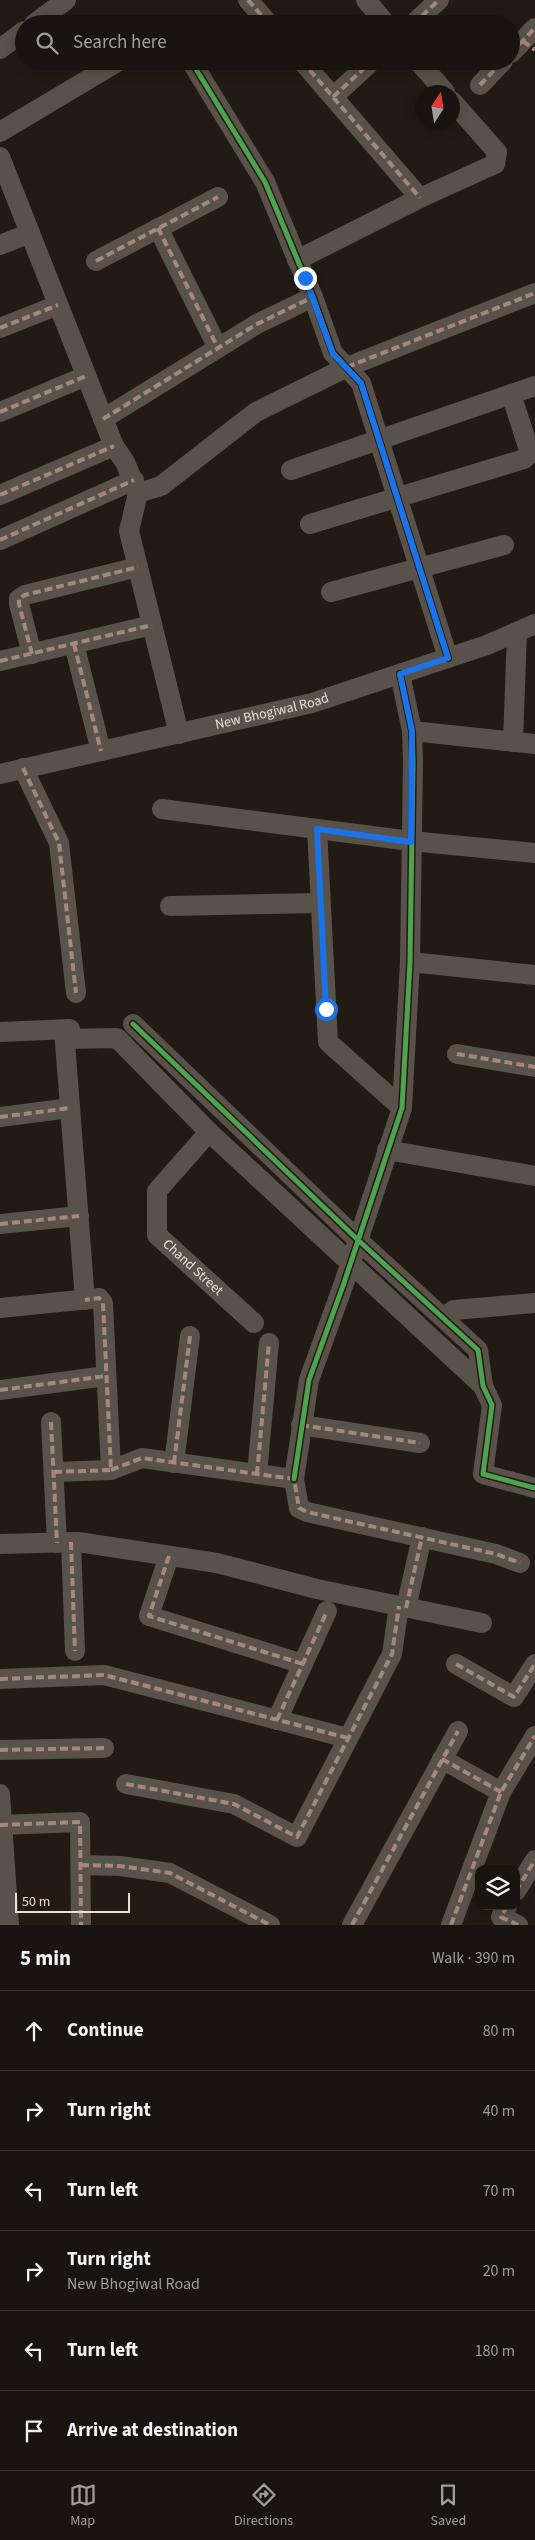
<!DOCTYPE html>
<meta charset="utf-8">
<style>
:root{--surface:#19140f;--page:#221d18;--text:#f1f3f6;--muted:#9f9e9e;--line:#37332f;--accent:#a29a93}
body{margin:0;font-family:"Source Sans 3",sans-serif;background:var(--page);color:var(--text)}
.controls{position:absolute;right:15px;bottom:15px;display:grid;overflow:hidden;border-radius:10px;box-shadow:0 2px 12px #0003}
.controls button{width:45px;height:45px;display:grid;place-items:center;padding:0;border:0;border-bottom:1px solid var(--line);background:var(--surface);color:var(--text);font:25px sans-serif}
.compass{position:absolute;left:415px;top:85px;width:45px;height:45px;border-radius:50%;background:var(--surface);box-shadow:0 2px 12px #0003;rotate:12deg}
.scale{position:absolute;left:15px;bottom:12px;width:115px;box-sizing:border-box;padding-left:5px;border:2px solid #e8dfd7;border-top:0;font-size:14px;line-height:18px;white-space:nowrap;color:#e8dfd7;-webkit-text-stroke:4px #271b0e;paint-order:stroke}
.stop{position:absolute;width:15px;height:15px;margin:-11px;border:4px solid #1a73e8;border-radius:50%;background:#fff}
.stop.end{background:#1a73e8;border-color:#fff;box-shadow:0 1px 5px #0008}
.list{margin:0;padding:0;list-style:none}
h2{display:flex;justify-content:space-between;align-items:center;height:65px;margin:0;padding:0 20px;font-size:21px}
h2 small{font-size:16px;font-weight:400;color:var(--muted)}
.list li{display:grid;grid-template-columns:32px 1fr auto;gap:15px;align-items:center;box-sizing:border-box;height:80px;padding:0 20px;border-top:1px solid var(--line)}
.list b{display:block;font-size:19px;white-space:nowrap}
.list p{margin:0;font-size:16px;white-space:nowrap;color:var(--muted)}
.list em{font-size:16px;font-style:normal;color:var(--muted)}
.icon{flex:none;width:28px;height:28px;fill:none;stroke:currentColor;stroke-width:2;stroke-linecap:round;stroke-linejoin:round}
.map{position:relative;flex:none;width:535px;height:1925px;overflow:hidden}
.search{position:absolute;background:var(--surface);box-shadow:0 2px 12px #0003;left:15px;right:15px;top:15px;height:55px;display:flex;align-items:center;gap:12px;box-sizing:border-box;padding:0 18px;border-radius:28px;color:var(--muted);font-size:19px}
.sheet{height:545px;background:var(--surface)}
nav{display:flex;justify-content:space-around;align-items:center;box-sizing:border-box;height:70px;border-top:1px solid var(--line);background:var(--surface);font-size:14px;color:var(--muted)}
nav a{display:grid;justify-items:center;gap:2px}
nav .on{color:var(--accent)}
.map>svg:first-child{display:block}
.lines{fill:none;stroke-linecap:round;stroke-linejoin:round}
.minor{stroke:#59524a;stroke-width:20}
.quiet{stroke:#a5887d;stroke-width:4;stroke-dasharray:8 4;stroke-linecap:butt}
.cycleway-casing{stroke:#271b0e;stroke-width:8}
.cycleway{stroke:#4ca352;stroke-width:5}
.route{stroke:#1a73e8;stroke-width:6}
.labels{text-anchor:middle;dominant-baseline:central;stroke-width:4;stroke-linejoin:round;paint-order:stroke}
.street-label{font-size:14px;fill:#e8dfd7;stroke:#271b0e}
</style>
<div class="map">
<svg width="535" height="1925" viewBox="0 0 535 1925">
<rect width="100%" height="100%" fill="#211b14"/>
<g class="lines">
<g class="minor">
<path d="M248 0 269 24"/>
<path d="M366 0 386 24"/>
<path d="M34 24 66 0"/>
<path d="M413 24 439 0"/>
<path d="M0 49 24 31"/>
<path d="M511 53 535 28"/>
<path d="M191 61 265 182 313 297 333 353 361 383 448 658"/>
<path d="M302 61 420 198"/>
<path d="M418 61 445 92"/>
<path d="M480 85 503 61"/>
<path d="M333 97 372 61"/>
<path d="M0 132 119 61"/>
<path d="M0 157 114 446 125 462 138 493 129 531 179 734"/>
<path d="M158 228 218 348"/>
<path d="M0 245 30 233"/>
<path d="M297 260 420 198 495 164 497 152 452 101"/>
<path d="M96 261 218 197"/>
<path d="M0 328 58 305"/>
<path d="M0 412 86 376"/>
<path d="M103 419 257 324 313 297"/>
<path d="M291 470 535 386"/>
<path d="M138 493 161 486 256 412 347 367 535 293"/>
<path d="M0 495 114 446"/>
<path d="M310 524 524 459 528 455 529 450 511 394"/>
<path d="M0 540 134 480"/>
<path d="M331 592 504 545"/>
<path d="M74 644 101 751"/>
<path d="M32 654 19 604V599L25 595 138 567"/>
<path d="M0 661 152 625"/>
<path d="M412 731 535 744"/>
<path d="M513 742 517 632"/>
<path d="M23 768 59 843 76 993"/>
<path id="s1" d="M0 774 312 703 487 645 535 624"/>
<path d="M162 809 411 841 535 853"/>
<path d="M317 829 328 1042 402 1108"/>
<path d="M170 906 320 903"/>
<path d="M410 962 535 975"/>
<path d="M133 1024 358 1240 478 1350 483 1386 492 1405 483 1474 535 1488"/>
<path d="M64 1030 85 1300"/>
<path d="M0 1032 70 1029"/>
<path d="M65 1039 117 1038 209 1132 483 1386"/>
<path d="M457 1054 535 1067"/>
<path d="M0 1117 70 1108"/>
<path id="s2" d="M209 1132 157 1191V1235L254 1323"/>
<path d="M387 1150 535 1176"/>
<path d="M0 1224 79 1216"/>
<path d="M0 1308 99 1298 103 1303 111 1470 54 1472"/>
<path d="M444 1317 454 1310 535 1303"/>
<path d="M0 1390 106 1376"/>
<path d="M51 1422 57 1543"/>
<path d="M301 1425 420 1443"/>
<path d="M174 1463 190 1336"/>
<path d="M111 1470 142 1458 294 1479 299 1508 307 1512 496 1554 520 1563"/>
<path d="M257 1474 269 1343"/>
<path d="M294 1479 309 1380 344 1283 402 1108 410 962 413 762 412 731 400 674"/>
<path d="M71 1542 75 1651"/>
<path d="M0 1544 78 1542 217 1563 317 1589 482 1623"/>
<path d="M169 1556 149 1616 303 1664"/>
<path d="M406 1608 422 1537"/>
<path d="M456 1664 514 1697 535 1664"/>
<path d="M0 1679 104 1675 348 1738"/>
<path d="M277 1720 327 1611"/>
<path d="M0 1750 104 1748"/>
<path d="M442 1759 501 1792"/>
<path d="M126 1784 234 1804 297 1837 392 1654 399 1606"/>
<path d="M0 1794 9 1925"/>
<path d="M0 1825 80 1822 81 1925"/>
<path d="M81 1865 120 1866 170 1873 270 1925"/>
<path d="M516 1891 535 1860"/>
<path d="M507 1906 501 1917 518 1925"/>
<path d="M352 1925 458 1731"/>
<path d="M451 1925 501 1792 535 1736"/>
</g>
<path class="quiet" d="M248 0 269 24
M413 24 439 0
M523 41 535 50
M511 53 535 28
M302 61 420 198
M480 85 503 61
M333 97 372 61
M158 228 218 348
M96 261 218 197
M0 328 58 305
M347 367 535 293
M0 412 86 376
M103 419 257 324 313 297
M0 495 114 446
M0 540 134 480
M74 644 101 751
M32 654 19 604V599L25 595 138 567
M0 661 152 625
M23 768 59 843 76 993
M457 1054 535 1067
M0 1117 70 1108
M0 1224 79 1216
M0 1390 106 1376
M51 1422 57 1543
M301 1425 420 1443
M174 1463 190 1336
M111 1470 142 1458 294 1479 299 1508 307 1512 496 1554 520 1563
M54 1472 111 1470 103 1303 99 1298 85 1300
M257 1474 269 1343
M71 1542 75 1651
M169 1556 149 1616 303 1664
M406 1608 422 1537
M456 1664 514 1697 535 1664
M0 1679 104 1675 348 1738
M277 1720 327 1611
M0 1750 104 1748
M442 1759 501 1792
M126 1784 234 1804 297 1837 392 1654 399 1606
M0 1825 80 1822 81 1925
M81 1865 120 1866 170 1873 270 1925
M516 1891 535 1860
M507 1906 501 1917 518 1925
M352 1925 458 1731
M451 1925 501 1792 535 1736"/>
<defs>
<path id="cycleway" d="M191 61 265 182 313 297 333 353 361 383 448 658
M133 1024 358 1240 478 1350 483 1386 492 1405 483 1474 535 1488
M294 1479 309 1380 344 1283 402 1108 410 962 413 762 412 731 400 674"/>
</defs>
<use href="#cycleway" class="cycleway-casing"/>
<use href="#cycleway" class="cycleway"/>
</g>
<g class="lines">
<path class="route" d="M305 278 333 354 361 383 448 658 400 674 412 731 411 842 317 829 326 1009"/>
</g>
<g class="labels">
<g class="street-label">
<text stroke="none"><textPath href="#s1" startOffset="279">New Bhogiwal Road</textPath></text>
<text stroke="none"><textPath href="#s2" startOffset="171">Chand Street</textPath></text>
</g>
</g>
</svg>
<div class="controls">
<button><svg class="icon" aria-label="layers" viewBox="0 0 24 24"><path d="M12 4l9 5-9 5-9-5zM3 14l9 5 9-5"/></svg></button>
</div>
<svg class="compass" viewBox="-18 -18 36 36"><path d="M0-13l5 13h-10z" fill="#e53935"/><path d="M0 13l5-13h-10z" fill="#9f9e9e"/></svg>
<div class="scale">50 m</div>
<div class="stop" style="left:326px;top:1009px"></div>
<div class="stop end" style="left:305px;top:278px"></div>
<div class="search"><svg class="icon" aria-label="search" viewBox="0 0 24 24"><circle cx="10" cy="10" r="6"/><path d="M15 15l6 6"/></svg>Search here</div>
</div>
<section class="sheet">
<h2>5 min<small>Walk · 390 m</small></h2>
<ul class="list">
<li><svg class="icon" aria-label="ahead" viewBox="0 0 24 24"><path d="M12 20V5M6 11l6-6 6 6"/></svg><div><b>Continue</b></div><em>80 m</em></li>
<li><svg class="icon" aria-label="right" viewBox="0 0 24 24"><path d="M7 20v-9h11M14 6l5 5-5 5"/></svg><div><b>Turn right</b></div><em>40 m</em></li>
<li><svg class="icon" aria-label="left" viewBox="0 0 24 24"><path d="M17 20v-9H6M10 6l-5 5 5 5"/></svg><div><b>Turn left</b></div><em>70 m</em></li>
<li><svg class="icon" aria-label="right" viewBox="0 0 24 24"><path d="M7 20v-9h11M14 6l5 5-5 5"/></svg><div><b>Turn right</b><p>New Bhogiwal Road</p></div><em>20 m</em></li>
<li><svg class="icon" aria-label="left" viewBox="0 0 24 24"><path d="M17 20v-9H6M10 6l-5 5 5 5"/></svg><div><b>Turn left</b></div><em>180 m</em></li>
<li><svg class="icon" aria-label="arrive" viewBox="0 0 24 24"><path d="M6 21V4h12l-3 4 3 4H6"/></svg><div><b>Arrive at destination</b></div></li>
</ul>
</section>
<nav>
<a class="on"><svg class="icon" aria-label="map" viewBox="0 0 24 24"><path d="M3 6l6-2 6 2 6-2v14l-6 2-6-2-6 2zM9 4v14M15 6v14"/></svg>Map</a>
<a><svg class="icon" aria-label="directions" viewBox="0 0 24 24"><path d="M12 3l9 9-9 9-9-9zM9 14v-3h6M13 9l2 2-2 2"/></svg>Directions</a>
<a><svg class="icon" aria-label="saved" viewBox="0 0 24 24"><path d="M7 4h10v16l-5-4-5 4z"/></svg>Saved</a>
</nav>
